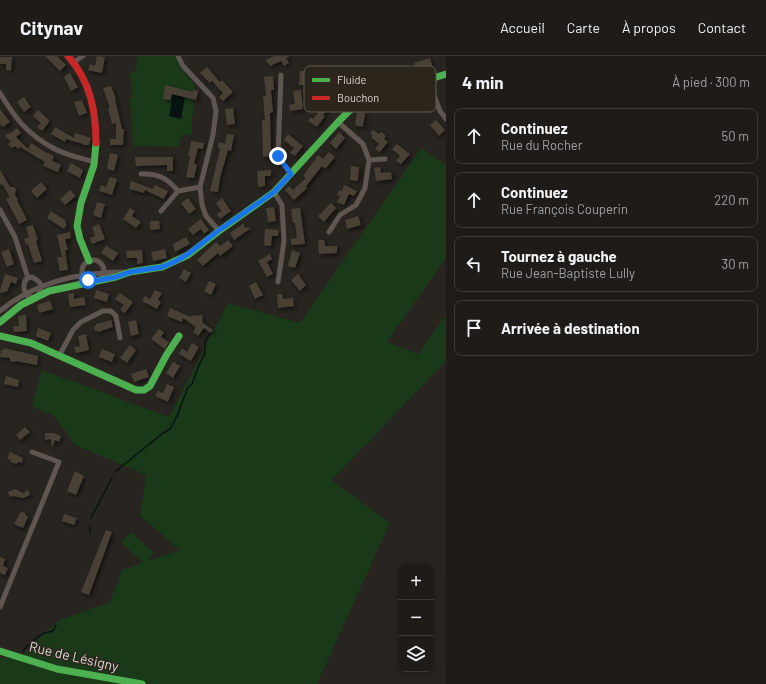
<!DOCTYPE html>
<html lang="fr">
<meta charset="utf-8">
<style>
:root{--surface:#1e1b18;--page:#262421;--text:#f1f3f6;--muted:#a1a1a2;--line:#3c3937}
body{margin:0;font-family:Barlow,sans-serif;background:var(--page);color:var(--text)}
.controls{position:absolute;right:12px;bottom:12px;display:grid;overflow:hidden;border-radius:8px;box-shadow:0 2px 10px #0003}
.controls button{width:36px;height:36px;display:grid;place-items:center;padding:0;border:0;border-bottom:1px solid var(--line);background:var(--surface);color:var(--text);font:20px sans-serif}
.stop{position:absolute;width:12px;height:12px;margin:-9px;border:3px solid #1a73e8;border-radius:50%;background:#fff}
.stop.end{background:#1a73e8;border-color:#fff;box-shadow:0 1px 4px #0008}
.list{margin:0;padding:0;list-style:none}
h2{display:flex;justify-content:space-between;align-items:center;height:52px;margin:0;padding:0 16px;font-size:17px}
h2 small{font-size:13px;font-weight:400;color:var(--muted)}
.list li{display:grid;grid-template-columns:26px 1fr auto;gap:12px;align-items:center;box-sizing:border-box;height:56px;margin:0 8px 8px;padding:0 8px;border:1px solid var(--line);border-radius:8px}
.list b{display:block;font-size:15px;white-space:nowrap}
.list p{margin:0;font-size:13px;white-space:nowrap;color:var(--muted)}
.list em{font-size:13px;font-style:normal;color:var(--muted)}
.icon{flex:none;width:22px;height:22px;fill:none;stroke:currentColor;stroke-width:2;stroke-linecap:round;stroke-linejoin:round}
.map{position:relative;flex:none;width:446px;height:628px;overflow:hidden}
header{display:flex;align-items:center;gap:24px;box-sizing:border-box;height:56px;padding:0 20px;background:var(--surface);border-bottom:1px solid var(--line)}
header strong{font-size:19px}
nav{display:flex;gap:22px;margin-inline-start:auto;font-size:14px}
main{display:flex}
aside{flex:1;background:var(--surface)}
.map>svg:first-child{display:block}
.green{fill:#193918}
.water{fill:#071312}
.lines{fill:none;stroke-linecap:round;stroke-linejoin:round}
.stream{stroke:#071312;stroke-width:1.5}
.building{fill:#484136;filter:url(#shadow)}
.street{stroke:#5f5652;stroke-width:5}
.fast{stroke:#4caf50;stroke-width:7}
.jam{stroke:#c62828;stroke-width:7}
.route{stroke:#1a73e8;stroke-width:5}
.labels{text-anchor:middle;dominant-baseline:central;stroke-width:3;stroke-linejoin:round;paint-order:stroke}
.street-label{font-size:14px;fill:#ddd8d2;stroke:#2b251c}
.key{fill:#2b251c;stroke:#605b53;stroke-width:1}
.key-label{font-size:11px;fill:#ddd8d2}
</style>
<header>
<strong>Citynav</strong>
<nav><a>Accueil</a><a>Carte</a><a>À propos</a><a>Contact</a></nav>
</header>
<main>
<div class="map">
<svg width="446" height="628" viewBox="0 0 446 628">
<defs>
<filter id="shadow"><feDropShadow dx="2" dy="2" stdDeviation="2" flood-color="#0009"/></filter>
</defs>
<rect width="100%" height="100%" fill="#282420"/>
<path class="green" d="M138 0H176L186 19 195 29 191 79H182L178 91 133 90 130 43 132 38 130 18 136 14Z
M421 92 446 109V202L387 286 418 298 446 259V305L332 424 390 467 317 628H0V602H20L59 564 110 546 122 514 143 507 121 486 131 476 154 497 147 505 180 494 140 460 146 419 75 389 54 360 32 350 42 314 169 361 228 247 300 267Z"/>
<path class="water" d="M173 38 185 41 181 63 169 60Z"/>
<g class="lines">
<path class="stream" d="M116 415 163 377 170 373 177 360 188 331 192 328 199 309 205 297V287L207 282 212 275
M91 462 112 422
M90 471V476
M23 595C32 585 39 577 53 575L56 569"/>
</g>
<path class="building" d="M45 0H57L66 9 60 15Z
M97 0 105 1 102 17 88 14 90 8 95 10Z
M274 0H290L286 2 289 7 284 10 281 5 270 10 266 4Z
M0 1H12L11 15 6 14V8H0Z
M430 2 434 15 428 17 427 11 411 16 412 20 375 32 373 25 375 24V23L397 16 398 13 402 12 405 13 415 10 414 7Z
M207 11 220 26 222 24 233 36 223 45 219 41 223 37 212 25 210 27 200 17Z
M300 15H308V29H299Z
M70 17 78 31 71 35 64 21Z
M273 20 274 34H271L273 56 270 57 271 100 263 101 262 64H265L263 40H266L264 21Z
M165 29 193 36V34L198 35 196 44 172 38 170 44 163 43Z
M111 30 116 43H115L122 73H124L123 89H110V83H116V67L112 68 108 52H110L103 32Z
M301 34 303 53 290 55 289 49 295 48 293 35Z
M331 35 342 43 339 47 334 44 323 59 325 60 317 71 308 65 311 61 313 63 324 49 322 48Z
M24 41 31 51 24 56 17 46Z
M82 44 87 57 79 60 74 46Z
M233 52 235 68 227 69 225 53Z
M0 53 10 66 3 71 0 68Z
M38 54 49 64V66L42 75 37 71 41 67 33 60Z
M357 56 365 57 363 71 355 69Z
M436 64 445 74 439 80 430 69Z
M55 71 74 82 75 77 91 82 89 89H83V88L66 83 65 86 51 78Z
M17 72 21 77 16 81 28 93 31 87 45 96 54 100 52 105 61 109 58 116 43 110 45 106 20 91 18 93 15 90 12 92 8 88 11 86 5 80 8 77 10 78Z
M373 74 379 78 381 76 386 80 384 83 388 86 380 96 375 93 379 88 371 81 373 80 370 78Z
M339 76 345 82 336 93 330 87Z
M227 78 234 79 231 95 228 94 220 122 218 136 210 135 220 93 218 92 219 86 225 88Z
M288 78 303 90 295 100 290 97 294 92 284 84Z
M191 85 204 87 203 93 198 92 194 108 197 109 194 122 186 121 190 101 188 100Z
M397 88 410 98 401 108 396 105 400 100 392 93Z
M329 96 335 101 325 113 322 110 306 130 307 132 294 144 285 134 289 130 293 134 306 122 303 120 318 99 323 103Z
M110 97 118 99 114 115 107 113 108 111H107Z
M135 101H173V115H167V109L136 110Z
M71 107 83 114 80 122 67 115Z
M351 110 359 111 358 125 350 124Z
M380 111 381 117 391 116 392 123 376 125 374 112Z
M0 114 10 131H14L16 134 15 139 18 144H17L27 164 19 168 6 143 10 141 2 128 0 129Z
M271 114V120H265V130L258 131 257 115Z
M110 121 117 123 112 139 99 135 101 129 106 131Z
M131 125 153 133 155 129 168 135 164 143 145 134 144 137 129 133Z
M41 126 47 133 37 142 31 135Z
M344 129 357 135 354 140 349 138 344 149 337 146 340 140 337 139 339 134 342 135Z
M70 134 76 140 65 149 60 143Z
M188 142 196 153 189 158 181 147Z
M222 142 231 155 220 163 217 158 221 155 216 147Z
M97 146 105 148 101 162 93 159Z
M331 147 336 152 324 166 318 160Z
M274 151 276 165 268 166 266 152Z
M130 152 135 155 132 160 141 166 136 172 123 163Z
M300 152 305 188 291 189V183L297 182 295 167H293L291 153Z
M51 155 66 165 65 167 67 168 64 173 47 162Z
M358 160 361 169 347 173 345 164Z
M201 163 209 174 204 178 201 173 193 179 188 173Z
M150 165H159L160 173 150 174Z
M244 167V171L251 172 234 184 230 177Z
M99 168 105 183 92 188 90 182 95 180 92 171Z
M33 169 38 184 36 185 42 205 34 207 28 188 26 189 24 183 29 181 26 171Z
M265 173 279 174 278 180H272L271 190 264 189Z
M70 176 71 182 65 183 68 194H65L68 214 60 215 57 201H62L57 179Z
M186 181 190 188 175 196 173 188Z
M228 184 233 190 220 200 218 197 203 210 197 204 216 186 220 190Z
M318 184H324L325 190H337V197L319 198Z
M106 190 118 197 113 205 101 197Z
M9 193 14 208 7 211 1 196Z
M165 193 167 202 153 205 151 196Z
M142 194 143 207 137 208V202H127L126 195Z
M292 194 300 197 295 212 288 210Z
M270 198 272 203 267 206 273 218 267 221 258 205Z
M184 213 191 217 186 226 179 222Z
M5 218 18 222 16 228 11 226 7 236 5 235 4 237 0 236V234Z
M298 218 306 229 300 235 291 224Z
M209 225 216 228 211 239 204 235Z
M256 226 263 239 255 243 249 230Z
M96 234 109 238 107 246 94 242Z
M155 234 162 237 158 244 161 246 157 253 142 245 145 240 150 243Z
M74 237V243L84 241 86 249 70 251 68 238Z
M120 237 133 246 125 257 120 254 124 249 115 243Z
M277 238H282L283 243 293 242 294 250 278 252Z
M50 245 53 253 39 257 37 249Z
M170 252 191 261 193 259 195 260 202 259 203 267 213 274 211 277 204 272 198 280 193 276 196 271 183 262 182 266 167 260Z
M26 259 27 275 14 276 13 270H19L18 260Z
M111 264 113 271 98 276 97 275H95L94 270H96V268Z
M136 264 139 278 131 280 128 266Z
M38 272 51 277 48 285 36 280Z
M159 273 164 276 161 281 169 286 165 293 151 283Z
M86 278 89 294 76 297 74 291 80 290 78 280Z
M192 287 199 291 191 305 179 298 182 292 187 296Z
M130 289 136 294 127 307 120 302Z
M4 292 38 300 37 309 16 305V306L10 305V302L0 301 1 294H3Z
M102 293 115 298 112 306 99 301Z
M173 306 180 310 173 322 166 317Z
M146 313 149 321 134 326 131 318Z
M6 320 19 324 18 331 4 328Z
M167 328 174 331 168 346 155 340 158 335 163 337Z
M25 371 30 376 20 384 16 379Z
M45 377H54L61 380 59 386 55 384 52 392 51 383 45 384Z
M10 396 23 402 22 407 18 406 17 408 10 406 11 404 7 403Z
M75 415 84 420 76 439 67 435Z
M15 433 23 437 28 434 30 439 23 442 13 440 10 441 8 436Z
M21 456 26 457 25 459 28 461 23 472 14 468Z
M64 458 77 462 74 469 62 465Z
M106 474 112 476 89 539 81 536Z
M0 501 5 503 3 510 8 512 5 519 0 517Z"/>
<g class="lines">
<path class="street" d="M178 0 183 10 213 42 216 55 213 79 200 131 202 149 206 160 219 175
M74 6 83 0
M281 19 278 100 291 118
M428 24 440 55 446 63
M0 37C15 62 27 78 53 92 65 99 81 102 94 106
M369 104 385 103
M141 118C158 117 167 122 178 135
M274 136 282 149 284 185 278 226
M0 154 15 181 28 222
M161 155 178 135 200 131
M329 176 340 159 356 149 365 132 369 104 363 88 338 66
M82 215a11 11 0 1 1 22 0a11 11 0 1 1-22 0Z
M32 221C43 227 44 231 36 241H28C23 235 21 222 32 221Z
M0 255C35 226 79 216 125 216
M59 300 73 274 81 266 103 255H111L116 260 120 282
M0 551 59 406 32 396"/>
<path class="fast" d="M89 205 80 183 77 170 81 147 94 109 96 87
M0 266 21 249 49 235 116 221 130 216 162 211 188 199 219 175 274 136 338 66 359 45 446 18
M0 280 31 287 136 334H144L150 330 167 298 179 280
M0 595 57 613 142 628"/>
<path class="jam" d="M68 0C90 25 96 54 96 87"/>
</g>
<g class="lines">
<path class="route" d="M88 224 95 225 116 221 130 216 162 211 176 205 188 198 218 175 274 136 291 118 278 100"/>
</g>
<g class="labels">
<g class="street-label">
<text transform="translate(74 600) rotate(13)">Rue de Lésigny</text>
</g>
</g>
<rect x="304" y="10" width="132" height="46" rx="6" class="key"/>
<rect x="312" y="22" width="18" height="4" fill="#4caf50"/>
<rect x="312" y="40" width="18" height="4" fill="#c62828"/>
<g class="key-label">
<text x="337" y="28">Fluide</text>
<text x="337" y="46">Bouchon</text>
</g>
</svg>
<div class="controls">
<button>+</button>
<button>−</button>
<button><svg class="icon" aria-label="layers" viewBox="0 0 24 24"><path d="M12 4l9 5-9 5-9-5zM3 14l9 5 9-5"/></svg></button>
</div>
<div class="stop" style="left:88px;top:224px"></div>
<div class="stop end" style="left:278px;top:100px"></div>
</div>
<aside>
<h2>4 min<small>À pied · 300 m</small></h2>
<ul class="list">
<li><svg class="icon" aria-label="ahead" viewBox="0 0 24 24"><path d="M12 20V5M6 11l6-6 6 6"/></svg><div><b>Continuez</b><p>Rue du Rocher</p></div><em>50 m</em></li>
<li><svg class="icon" aria-label="ahead" viewBox="0 0 24 24"><path d="M12 20V5M6 11l6-6 6 6"/></svg><div><b>Continuez</b><p>Rue François Couperin</p></div><em>220 m</em></li>
<li><svg class="icon" aria-label="left" viewBox="0 0 24 24"><path d="M17 20v-9H6M10 6l-5 5 5 5"/></svg><div><b>Tournez à gauche</b><p>Rue Jean-Baptiste Lully</p></div><em>30 m</em></li>
<li><svg class="icon" aria-label="arrive" viewBox="0 0 24 24"><path d="M6 21V4h12l-3 4 3 4H6"/></svg><div><b>Arrivée à destination</b></div></li>
</ul>
</aside>
</main>
